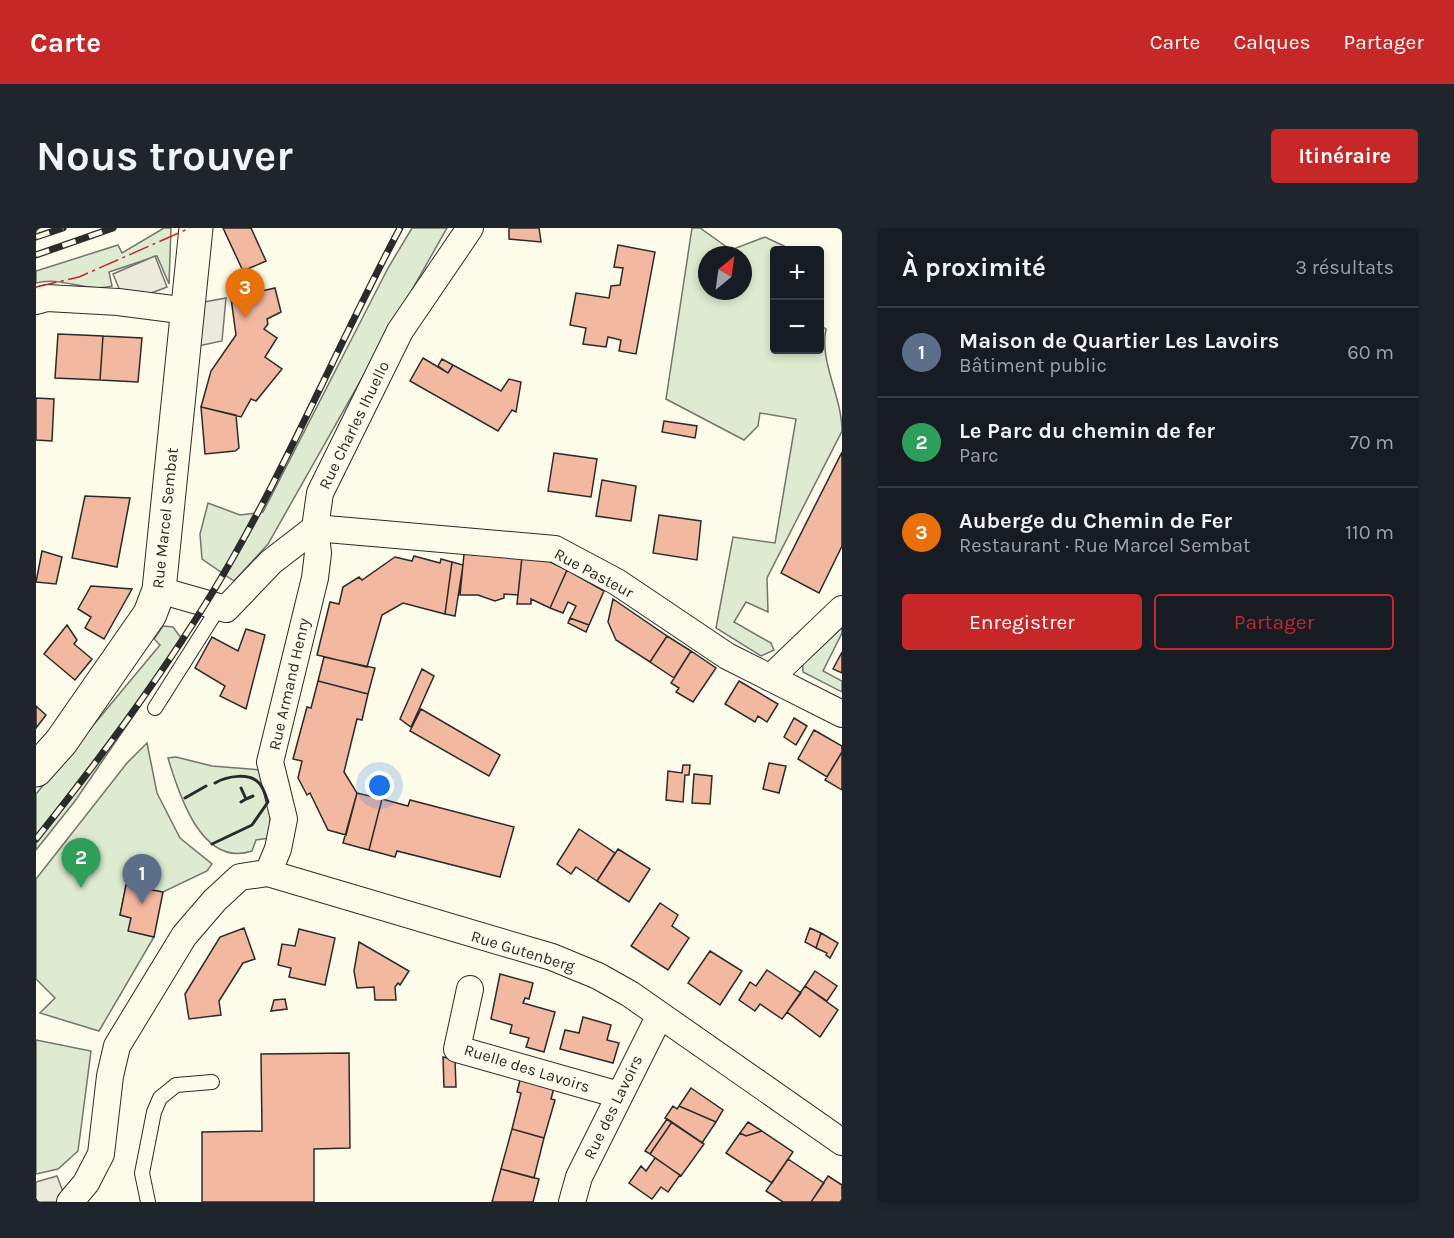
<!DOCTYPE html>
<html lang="fr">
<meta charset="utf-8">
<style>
:root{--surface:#171b24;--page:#20242c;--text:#f1f3f6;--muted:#9ea1a6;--line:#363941;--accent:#c62828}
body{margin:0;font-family:Karla,sans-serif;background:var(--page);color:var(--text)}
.controls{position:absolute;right:18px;top:18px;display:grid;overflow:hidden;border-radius:6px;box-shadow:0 3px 9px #0003}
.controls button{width:54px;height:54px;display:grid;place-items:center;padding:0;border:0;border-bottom:2px solid var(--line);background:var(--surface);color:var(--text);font:30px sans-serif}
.compass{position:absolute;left:662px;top:18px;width:54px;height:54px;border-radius:50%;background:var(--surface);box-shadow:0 3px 9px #0003;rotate:29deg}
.you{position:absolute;left:344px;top:558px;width:21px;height:21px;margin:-15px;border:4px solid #fff;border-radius:50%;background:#1a73e8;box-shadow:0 0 0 9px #1a73e833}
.badge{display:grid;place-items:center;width:39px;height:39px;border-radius:50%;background:var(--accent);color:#fff;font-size:20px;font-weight:700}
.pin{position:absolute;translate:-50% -50px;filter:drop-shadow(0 2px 3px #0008)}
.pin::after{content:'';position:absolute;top:32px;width:21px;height:18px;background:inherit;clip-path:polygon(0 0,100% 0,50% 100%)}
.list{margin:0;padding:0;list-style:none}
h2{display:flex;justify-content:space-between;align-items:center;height:78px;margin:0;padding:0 24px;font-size:26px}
h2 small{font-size:20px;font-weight:400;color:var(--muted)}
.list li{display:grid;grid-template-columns:39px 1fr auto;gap:18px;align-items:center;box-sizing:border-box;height:90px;padding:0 24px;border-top:2px solid var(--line)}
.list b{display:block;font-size:22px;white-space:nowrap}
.list p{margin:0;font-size:20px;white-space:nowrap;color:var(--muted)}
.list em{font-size:20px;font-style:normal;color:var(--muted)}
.actions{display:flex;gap:12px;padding:18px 24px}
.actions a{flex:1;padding:14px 0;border:2px solid var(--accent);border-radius:6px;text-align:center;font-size:21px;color:var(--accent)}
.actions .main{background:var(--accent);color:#fff}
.map{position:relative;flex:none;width:806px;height:974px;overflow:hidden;border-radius:6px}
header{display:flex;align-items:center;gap:36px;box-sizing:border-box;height:84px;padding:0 30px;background:var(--accent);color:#fff}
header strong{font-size:28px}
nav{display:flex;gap:33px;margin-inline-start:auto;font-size:21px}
.intro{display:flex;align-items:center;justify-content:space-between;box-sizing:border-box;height:144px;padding:0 36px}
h1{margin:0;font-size:42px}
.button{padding:15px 27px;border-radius:6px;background:var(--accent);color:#fff;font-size:21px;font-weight:700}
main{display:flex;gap:36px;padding:0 36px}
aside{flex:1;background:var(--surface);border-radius:6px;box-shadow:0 3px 9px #0003}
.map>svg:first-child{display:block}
.green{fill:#deebd1;stroke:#74746e;stroke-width:1.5;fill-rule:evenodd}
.parking{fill:#eceadb;stroke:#74746e;stroke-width:1.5}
.building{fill:#f2b8a0;stroke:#2b2b2b;stroke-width:1.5}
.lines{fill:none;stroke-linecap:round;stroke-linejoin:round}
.lane-casing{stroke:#2b2b2b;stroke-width:16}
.street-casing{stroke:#2b2b2b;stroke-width:28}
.secondary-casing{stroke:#2b2b2b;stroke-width:35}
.lane{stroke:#fdfbea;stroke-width:14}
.street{stroke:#fdfbea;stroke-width:26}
.secondary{stroke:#fdfbea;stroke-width:33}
.rail-casing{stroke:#2b2b2b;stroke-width:7}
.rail{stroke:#fdfbea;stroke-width:4.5;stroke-dasharray:14;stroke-linecap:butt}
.wall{stroke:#2b2b2b;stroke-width:3}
.power{stroke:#c62828;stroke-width:1.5;stroke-dasharray:21 4.5 3 4.5;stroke-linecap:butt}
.labels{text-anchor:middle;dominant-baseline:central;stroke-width:4.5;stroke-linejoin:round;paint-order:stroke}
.street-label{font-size:16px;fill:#2b2b2b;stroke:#fdfbea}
</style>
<header>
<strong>Carte</strong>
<nav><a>Carte</a><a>Calques</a><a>Partager</a></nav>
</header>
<div class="intro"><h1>Nous trouver</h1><a class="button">Itinéraire</a></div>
<main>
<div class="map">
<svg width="806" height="974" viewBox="0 0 806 974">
<rect width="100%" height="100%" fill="#fdfbea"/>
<path class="green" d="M128 0H135L133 56 121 28 73 44 76 58C51 65 25 48 0 55V43L82 17 86 25Z
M376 0H411L232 316 198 353 166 331 164 306 172 275 204 287 227 284 352 40Z
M656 0H664L695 22 729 9 748 18 747 22H738V122H784V97L790 101C783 134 806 168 806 203L731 350 732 384 710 374 698 394 735 415 738 422 725 428 680 400 697 309 739 315 760 191 724 185 722 198 708 212 630 171ZM671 27H707V63H671Z
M801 397 806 400V405L787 443 806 453V464L767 444 766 428Z
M127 398 137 399 148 414 39 573 0 622V566L124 417 118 411Z
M111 515 121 565 144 610 176 636 171 643 127 664 90 657 84 687 95 690 93 703 118 709 63 803 4 785 19 770 0 751V651L91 535Z
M140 529 176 538 225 542 235 575 233 610 220 612 216 623C166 640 143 567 132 530Z
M0 812 55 823 42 923 22 941 0 946Z"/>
<path class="parking" d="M119 28 131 59 89 75 77 46Z
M190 70 186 113 148 121 152 77Z
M21 948 31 974H0V954Z"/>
<path class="building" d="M187 0H215L230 33 207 43Z
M473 0H503L505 14 473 11Z
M582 17 619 24 600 126 583 123 585 112 572 109 570 119 547 116 550 100 534 97 540 65 573 70 575 58 584 57 587 40 578 39Z
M239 60 245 84 231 91 232 96 228 101 241 110 229 129 246 141 220 173 215 171 205 189 165 179 175 143 200 107 195 70Z
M22 106 67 108 64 152 19 150Z
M67 108 106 110 102 154 64 152Z
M387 130 412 145 417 137 465 163 473 151 485 154 480 184 476 182 462 203 374 153Z
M406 131 417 137 412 145 402 138Z
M0 170 18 171 16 213 0 212Z
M165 179 200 187 203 220 199 223 169 226Z
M628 193 661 198 659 210 626 204Z
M806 224V318L783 365 745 345Z
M518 225 561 231 555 269 512 263Z
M566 252 600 258 595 293 560 288Z
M49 268 94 270 81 339 36 330Z
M623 287 665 293 661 332 617 325Z
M6 323 26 329 20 356 0 354Z
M428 326 486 329 482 367 468 366V370L459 373 442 367H424Z
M378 328 404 335 405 331 416 334 409 386 367 375 346 387 331 439 281 427 294 374 303 376 307 359 323 349 326 352 359 329 376 333Z
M486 329 506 330 531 342 514 380 495 371V376H481Z
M416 334 427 337 419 388 409 386Z
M531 342 568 363 553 397 534 390 540 378 532 374 527 385 514 380Z
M55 358 96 361 68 411 49 400 55 389 42 381Z
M577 371 631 408 614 434 580 412 572 394Z
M534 390 553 397 550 404 532 395Z
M31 397 41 412 38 416 56 431 39 452 8 426Z
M210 401 229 407 210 481 184 468 189 458 159 440 176 409 202 423Z
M631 408 655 423 638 450 614 434Z
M655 423 680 440 657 474 640 464 643 460 635 455Z
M806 424V445L797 441Z
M288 429 339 440 332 466 282 453Z
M386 441 398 448 375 499 364 491Z
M282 453 332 466 326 492 321 491 308 544 321 565 310 607 292 602 274 565 271 567 262 550 266 533 257 531 271 479 275 480Z
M703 453 742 476 731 494 722 488 719 494 689 476Z
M0 478 10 487 0 500Z
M385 481 464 527 453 548 374 503Z
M758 490 771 498 760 517 748 509Z
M778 502 806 518V524L791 549 762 531Z
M806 524V562L789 552Z
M733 535 750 538 743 565 727 561Z
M647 537H654L653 547H649L647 574 630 572 632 543 646 545Z
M658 546 676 548 674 576 656 575Z
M321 565 346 571 333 622 307 615Z
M346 571 372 578 374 572 478 599 464 649 361 623 359 629 333 622Z
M543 601 579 625 561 653 540 639 535 646 521 636Z
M582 621 614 641 593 674 561 653Z
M90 657 127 664 118 709 92 703 95 690 84 687Z
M624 675 642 687 636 698 653 710 632 742 595 718Z
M208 700 219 731 207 735 183 773 185 787 153 791 149 766 184 709Z
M774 700 785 705 780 720 769 714Z
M263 701 299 710 289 757 253 749 255 740 242 737 246 716 259 718Z
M785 705 802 715 794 730 790 727 791 725 780 720Z
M323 714 373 743 364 757 362 755 359 759 360 772H339L338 759 321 760 318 743Z
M674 723 706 743 684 777 652 755Z
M731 742 765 765 746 791 724 776 719 783 703 772 714 754 720 758Z
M779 743 801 758 791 773 769 758Z
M464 746 497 755 493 771 489 770 487 775 519 784 508 824 490 819 493 810 474 805 476 797 455 791Z
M769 758 802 782 784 809 751 784Z
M249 771 251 781 235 783 238 772Z
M547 789 575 797 571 812 583 815 577 835 524 821 529 802 543 805Z
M313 825 314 920 278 921V974H166V904L226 903 225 826Z
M407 829 419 832 420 859H408Z
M485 848 519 856 515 871 519 872 508 910 476 901 485 865 481 864Z
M655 860 687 882 680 894 643 878Z
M637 878 641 881 643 878 680 894 666 915 629 890Z
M631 891 636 894 614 926 609 923Z
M636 894 668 916 645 948 614 926Z
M712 894 726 903 710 908 704 905Z
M476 901 508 910 498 950 465 941Z
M726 903 757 924 736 955 690 925 704 905 710 908Z
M619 930 644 947 632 964 625 959 616 971 593 955 605 938 610 943Z
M752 931 788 955 775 974H747L730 963Z
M465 941 503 951 497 974H456Z
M792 948 806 957V974H775Z"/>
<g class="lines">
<defs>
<path id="lane" d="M119 480 183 379
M112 974 106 945 118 884 124 870 140 857 176 854"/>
<path id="street" d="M0 73 11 70 82 74 152 83
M123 362 190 381 235 334 279 300 284 265 364 103 434 0
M734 450 806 381
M232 645 242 621 248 591 234 534 279 350 282 325 279 300 519 321 581 354 691 428 806 486
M434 761 421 821 583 867
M34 974 50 955 65 926 74 848 81 818 148 708 179 672 204 649 232 645 516 729 562 748 594 766 806 914
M536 974 543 949 624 787"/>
<path id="secondary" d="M0 542 25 514 114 386 123 362 160 0"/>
</defs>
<use href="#lane" class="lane-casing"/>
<use href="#street" class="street-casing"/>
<use href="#secondary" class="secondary-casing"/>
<use href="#lane" class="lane"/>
<use href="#street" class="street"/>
<use href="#secondary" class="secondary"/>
<defs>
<path id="rail" d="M0 9 27 0
M0 27 77 0
M0 611C60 536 119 457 170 375 244 256 298 124 364 0"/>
</defs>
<use href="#rail" class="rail-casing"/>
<use href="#rail" class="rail"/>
<path class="wall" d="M205 560 210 571 217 568
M149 570 170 558
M205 574 210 571
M176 616 216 597 232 574C230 569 228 561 224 556 214 544 191 548 179 555"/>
<path class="power" d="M0 59 43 49 154 0"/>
</g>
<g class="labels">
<g class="street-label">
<text transform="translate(318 197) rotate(-64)">Rue Charles Ihuello</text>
<text transform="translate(129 290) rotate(-84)">Rue Marcel Sembat</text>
<text transform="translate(558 345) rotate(28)">Rue Pasteur</text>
<text transform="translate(253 456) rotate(-77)">Rue Armand Henry</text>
<text transform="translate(487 723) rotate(17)">Rue Gutenberg</text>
<text transform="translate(491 840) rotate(17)">Ruelle des Lavoirs</text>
<text transform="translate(577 879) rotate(-64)">Rue des Lavoirs</text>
</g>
</g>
</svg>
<div class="controls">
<button>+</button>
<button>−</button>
</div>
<svg class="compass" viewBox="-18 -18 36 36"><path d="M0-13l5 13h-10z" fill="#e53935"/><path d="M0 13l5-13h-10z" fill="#9ea1a6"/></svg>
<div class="you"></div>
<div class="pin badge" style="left:106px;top:676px;background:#5c6f8a">1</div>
<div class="pin badge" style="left:45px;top:660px;background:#2e9e5b">2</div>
<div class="pin badge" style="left:209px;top:90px;background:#e8710a">3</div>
</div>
<aside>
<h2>À proximité<small>3 résultats</small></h2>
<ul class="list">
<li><span class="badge" style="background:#5c6f8a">1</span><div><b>Maison de Quartier Les Lavoirs</b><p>Bâtiment public</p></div><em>60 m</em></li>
<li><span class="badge" style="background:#2e9e5b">2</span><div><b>Le Parc du chemin de fer</b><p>Parc</p></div><em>70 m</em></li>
<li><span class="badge" style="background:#e8710a">3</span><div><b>Auberge du Chemin de Fer</b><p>Restaurant · Rue Marcel Sembat</p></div><em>110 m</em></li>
</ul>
<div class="actions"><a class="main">Enregistrer</a><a>Partager</a></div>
</aside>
</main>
